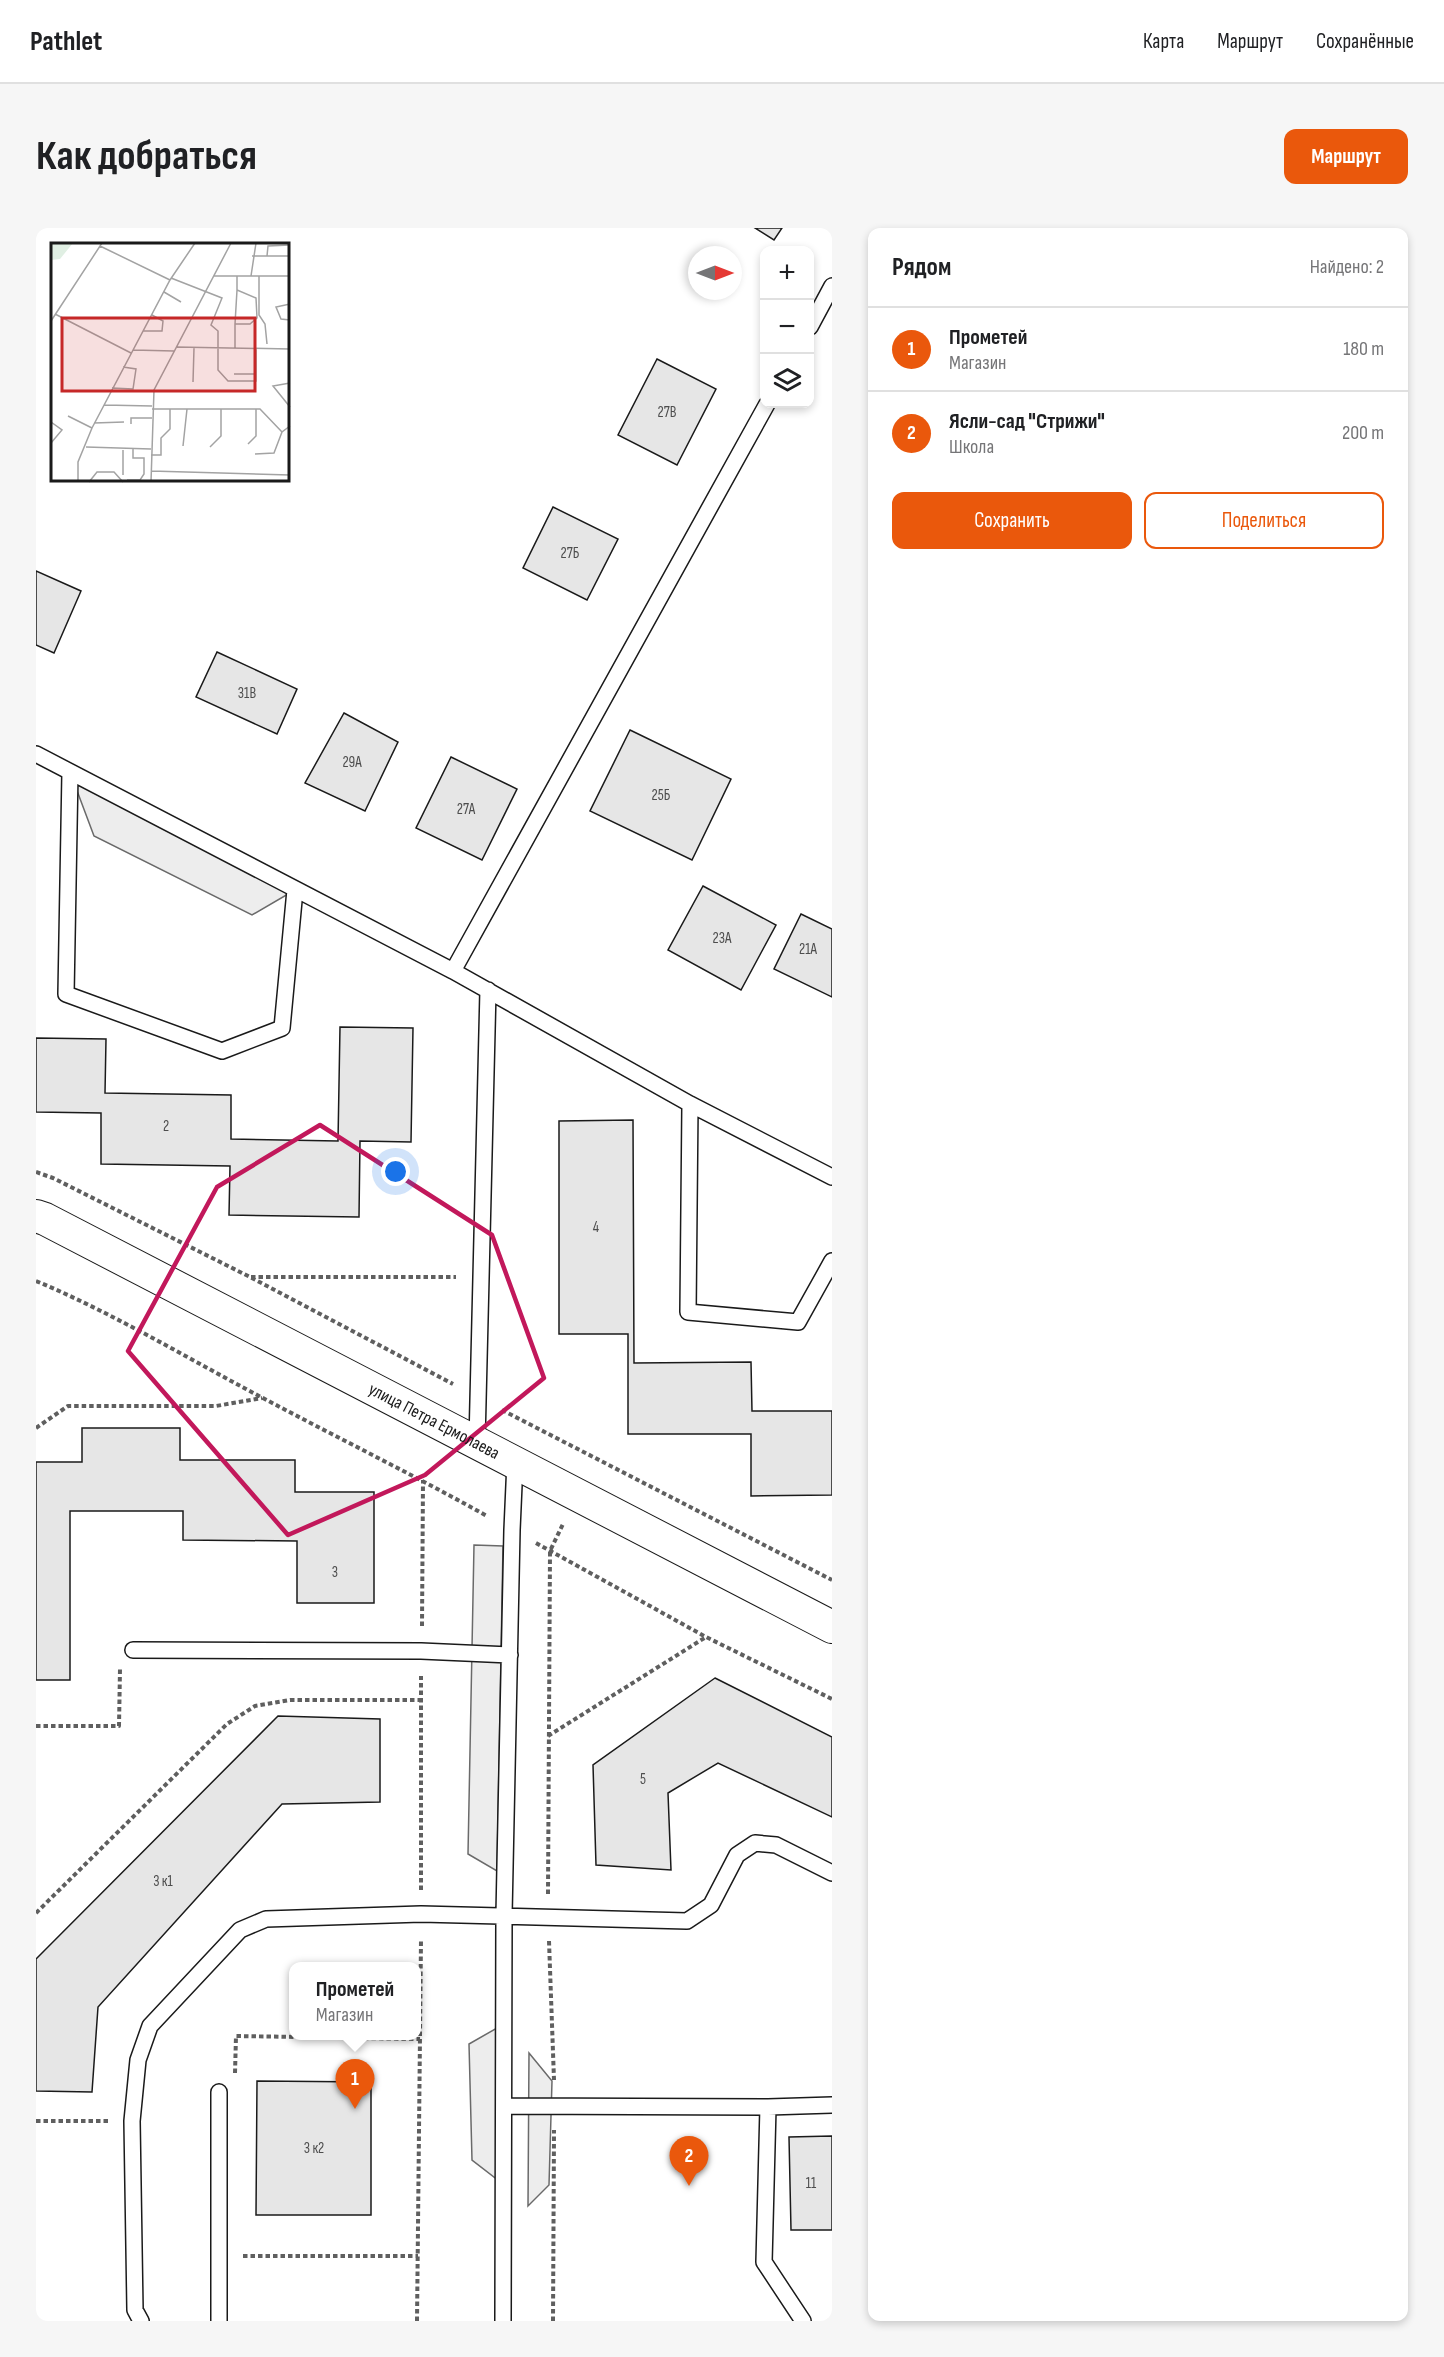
<!DOCTYPE html>
<html lang="ru">
<meta charset="utf-8">
<style>
:root{--surface:#fff;--page:#f6f6f6;--text:#202124;--muted:#757577;--line:#e0e0e0;--accent:#ea580c}
body{margin:0;font-family:"Sofia Sans Condensed",sans-serif;background:var(--page);color:var(--text)}
.controls{position:absolute;right:18px;top:18px;display:grid;overflow:hidden;border-radius:12px;box-shadow:0 3px 9px #0003}
.controls button{width:54px;height:54px;display:grid;place-items:center;padding:0;border:0;border-bottom:2px solid var(--line);background:var(--surface);color:var(--text);font:30px sans-serif}
.compass{position:absolute;left:652px;top:18px;width:54px;height:54px;border-radius:50%;background:var(--surface);box-shadow:0 3px 9px #0003;rotate:90deg}
.you{position:absolute;left:360px;top:944px;width:21px;height:21px;margin:-15px;border:4px solid #fff;border-radius:50%;background:#1a73e8;box-shadow:0 0 0 9px #1a73e833}
.badge{display:grid;place-items:center;width:39px;height:39px;border-radius:50%;background:var(--accent);color:#fff;font-size:20px;font-weight:700}
.pin{position:absolute;translate:-50% -50px;filter:drop-shadow(0 2px 3px #0008)}
.pin::after{content:'';position:absolute;top:32px;width:21px;height:18px;background:inherit;clip-path:polygon(0 0,100% 0,50% 100%)}
.popup{position:absolute;left:253px;top:1734px;width:132px;height:78px;box-sizing:border-box;display:grid;place-content:center;border-radius:12px;background:var(--surface);filter:drop-shadow(0 2px 4px #0005);font-size:20px;white-space:nowrap;color:var(--muted)}
.popup b{font-size:22px;color:var(--text)}
.popup::after{content:'';position:absolute;left:50%;top:100%;margin-left:-12px;border:12px solid transparent;border-top-color:var(--surface)}
.list{margin:0;padding:0;list-style:none}
h2{display:flex;justify-content:space-between;align-items:center;height:78px;margin:0;padding:0 24px;font-size:26px}
h2 small{font-size:20px;font-weight:400;color:var(--muted)}
.list li{display:grid;grid-template-columns:39px 1fr auto;gap:18px;align-items:center;box-sizing:border-box;height:84px;padding:0 24px;border-top:2px solid var(--line)}
.list b{display:block;font-size:22px;white-space:nowrap}
.list p{margin:0;font-size:20px;white-space:nowrap;color:var(--muted)}
.list em{font-size:20px;font-style:normal;color:var(--muted)}
.actions{display:flex;gap:12px;padding:18px 24px}
.actions a{flex:1;padding:14px 0;border:2px solid var(--accent);border-radius:12px;text-align:center;font-size:21px;color:var(--accent)}
.actions .main{background:var(--accent);color:#fff}
.icon{flex:none;width:33px;height:33px;fill:none;stroke:currentColor;stroke-width:2;stroke-linecap:round;stroke-linejoin:round}
.map{position:relative;flex:none;width:796px;height:2093px;overflow:hidden;border-radius:12px}
header{display:flex;align-items:center;gap:36px;box-sizing:border-box;height:84px;padding:0 30px;background:var(--surface);border-bottom:2px solid var(--line)}
header strong{font-size:28px}
nav{display:flex;gap:33px;margin-inline-start:auto;font-size:21px}
.intro{display:flex;align-items:center;justify-content:space-between;box-sizing:border-box;height:144px;padding:0 36px}
h1{margin:0;font-size:42px}
.button{padding:15px 27px;border-radius:12px;background:var(--accent);color:#fff;font-size:21px;font-weight:700}
main{display:flex;gap:36px;padding:0 36px}
aside{flex:1;background:var(--surface);border-radius:12px;box-shadow:0 3px 9px #0003}
.map>svg:first-child{display:block}
.parking{fill:#ededed;stroke:#6a6a6a;stroke-width:1.5}
.building{fill:#e6e6e6;stroke:#1a1a1a;stroke-width:1.5}
.lines{fill:none;stroke-linecap:round;stroke-linejoin:round}
.lane-casing{stroke:#1a1a1a;stroke-width:18}
.street-casing{stroke:#1a1a1a;stroke-width:34}
.path{stroke:#5f5f5f;stroke-width:4;stroke-dasharray:4.5 3;stroke-linecap:butt}
.lane{stroke:#fff;stroke-width:15}
.street{stroke:#fff;stroke-width:32}
.marked{fill:none;stroke:#c2185b;stroke-width:4.5;stroke-linejoin:round}
.labels{text-anchor:middle;dominant-baseline:central;stroke-width:4.5;stroke-linejoin:round;paint-order:stroke}
.number-label{font-size:15px;fill:#4d4d4d}
.street-label{font-size:18px;fill:#1a1a1a;stroke:#fff}
.inset-road{fill:none;stroke:#a3a3a3;stroke-width:1.5}
.view{fill:#c62828;fill-opacity:0.15;stroke:#c62828;stroke-width:3}
.inset-edge{fill:none;stroke:#1a1a1a;stroke-width:3}
</style>
<header>
<strong>Pathlet</strong>
<nav><a>Карта</a><a>Маршрут</a><a>Сохранённые</a></nav>
</header>
<div class="intro"><h1>Как добраться</h1><a class="button">Маршрут</a></div>
<main>
<div class="map">
<svg width="796" height="2093" viewBox="0 0 796 2093">
<rect width="100%" height="100%" fill="#fff"/>
<path class="parking" d="M34 544 259 662 216 687 58 608Z
M438 1317 467 1318 461 1643 432 1626Z
M468 1796 467 1956 436 1932 433 1816Z
M493 1825 516 1853 513 1957 492 1978Z"/>
<path class="building" d="M719 0H746L738 12Z
M621 131 680 161 641 237 582 207Z
M517 279 582 311 551 372 487 340Z
M0 343 45 363 18 425 0 417Z
M181 424 261 461 241 506 160 469Z
M308 485 362 514 329 583 269 555Z
M594 502 695 551 656 632 554 583Z
M415 529 481 561 446 632 380 600Z
M667 658 740 697 705 762 632 722Z
M765 686 796 701V769L738 741Z
M304 799 377 800 375 914 324 913 323 989 193 987 194 938 65 936V885L0 884V810L70 811 69 865 195 867V911L302 913Z
M597 892 598 1135 715 1134 716 1183H796V1267L715 1268V1206H592V1106H523V893Z
M46 1200H144V1232H259V1264H338V1375H261V1313L147 1312V1283H34V1452H0V1234H46Z
M679 1450 796 1509V1589L682 1535 632 1565 635 1642 560 1637 557 1537Z
M242 1488 344 1491V1574L246 1576 62 1779 56 1864 0 1863V1731Z
M221 1853 335 1854V1987H220Z
M796 1908V2002H755L753 1909Z"/>
<g class="lines">
<defs>
<path id="lane" d="M774 99 796 58
M0 526 417 743 654 876 796 949
M34 544 30 766 186 823 246 800 259 662
M417 743 731 176
M654 876 652 1084 762 1094 796 1033
M441 1214 452 762
M97 1422 385 1423 474 1427
M468 1878 732 1879 728 2034 767 2093
M732 1879 796 1877
M105 2093 99 2082 96 1893 102 1832 114 1798 204 1702 230 1691 385 1686 651 1693 675 1677 701 1627 719 1615 740 1617 796 1645
M183 2093V1864
M467 2093 468 1687 476 1302 479 1234"/>
<g id="street">
<path id="s1" d="M0 988 9 991 796 1399"/>
</g>
</defs>
<use href="#lane" class="lane-casing"/>
<use href="#street" class="street-casing"/>
<path class="path" d="M0 944 17 950 214 1049 417 1156
M215 1049H420
M0 1053C72 1083 141 1124 210 1161 290 1204 372 1244 451 1288
M466 1182 796 1352
M0 1200 32 1178H180L226 1170
M500 1315 670 1409 796 1471
M386 1398 387 1252
M0 1498H83L84 1441
M512 1508 670 1409
M385 1662V1448
M512 1666 514 1323 527 1296
M0 1685 191 1496 219 1478 254 1472H385
M513 1713 518 1852
M199 1845 200 1808 384 1811
M0 1893H72
M207 2028H382
M381 2093 385 1712
M517 2093 518 1902"/>
<use href="#lane" class="lane"/>
<use href="#street" class="street"/>
</g>
<path class="marked" d="M284 897 456 1007 508 1150 389 1247 252 1307 92 1123 181 959Z"/>
<g class="labels">
<g class="number-label">
<text x="631" y="184">27В</text>
<text x="534" y="325">27Б</text>
<text x="211" y="465">31В</text>
<text x="316" y="534">29А</text>
<text x="625" y="567">25Б</text>
<text x="430" y="581">27А</text>
<text x="686" y="710">23А</text>
<text x="772" y="721">21А</text>
<text x="130" y="898">2</text>
<text x="560" y="999">4</text>
<text x="299" y="1344">3</text>
<text x="607" y="1551">5</text>
<text x="127" y="1653">3 к1</text>
<text x="278" y="1920">3 к2</text>
<text x="775" y="1955">11</text>
</g>
<g class="street-label">
<text stroke="none"><textPath href="#s1" startOffset="448">улица Петра Ермолаева</textPath></text>
</g>
</g>
<g transform="translate(15 15)">
<rect width="238" height="238" fill="#fff"/>
<path d="M0 0H22L9 16 0 17Z" fill="#e0efe3"/>
<path class="inset-road" d="M49 3 119 37M201 13H239M216 13 217 3 239 2M163 33H239M200 33 205 0M208 33V72L214 81 216 101M120 35 171 55 160 82 167 88V127L177 138H205V105M113 49 130 59M239 61 225 64 230 76 239 77M4 71 80 110M0 78 51 0M184 81 186 47M92 88H111L112 78 101 72M125 104 239 106M184 105V81H199L206 75 205 55 186 47V33M82 107 123 108M183 131H205M142 139 143 105M239 140 222 143 239 164M61 145 82 146 85 126 72 124M53 162 101 163M101 166H209L231 189M17 173 41 185M0 179 11 187 0 200M43 180 73 179M80 181V175H101M197 201 205 193V166M132 203 136 166M35 204 100 206M159 204 170 193V166M204 211 223 210 231 189 239 183M100 212H110V195L119 186V166M100 228 239 232M72 232V207M76 237H89L93 231V215H82V206M27 239V219L41 185 119 37 144 0M38 239 46 229H63L72 239M100 239 103 147 180 0"/>
<path class="view" d="M11 75H204V148H11Z"/>
<rect width="238" height="238" class="inset-edge"/>
</g>
</svg>
<div class="controls">
<button>+</button>
<button>−</button>
<button><svg class="icon" aria-label="layers" viewBox="0 0 24 24"><path d="M12 4l9 5-9 5-9-5zM3 14l9 5 9-5"/></svg></button>
</div>
<svg class="compass" viewBox="-18 -18 36 36"><path d="M0-13l5 13h-10z" fill="#e53935"/><path d="M0 13l5-13h-10z" fill="#757577"/></svg>
<div class="you"></div>
<div class="pin badge" style="left:319px;top:1881px">1</div>
<div class="popup"><b>Прометей</b>Магазин</div>
<div class="pin badge" style="left:653px;top:1958px">2</div>
</div>
<aside>
<h2>Рядом<small>Найдено: 2</small></h2>
<ul class="list">
<li><span class="badge">1</span><div><b>Прометей</b><p>Магазин</p></div><em>180 m</em></li>
<li><span class="badge">2</span><div><b>Ясли-сад &quot;Стрижи&quot;</b><p>Школа</p></div><em>200 m</em></li>
</ul>
<div class="actions"><a class="main">Сохранить</a><a>Поделиться</a></div>
</aside>
</main>
